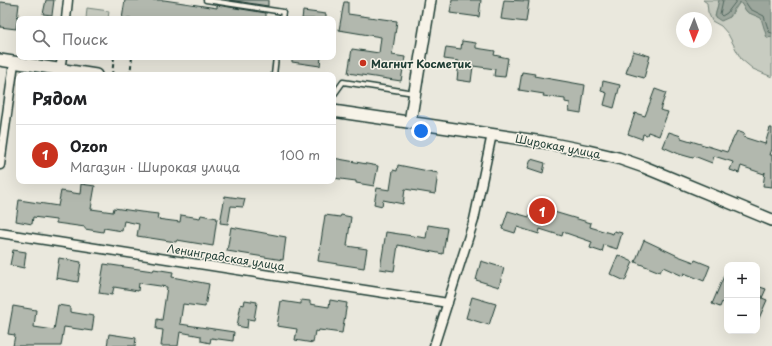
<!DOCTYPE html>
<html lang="ru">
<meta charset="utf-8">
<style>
:root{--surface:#fff;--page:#f2f2f2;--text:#202124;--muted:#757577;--line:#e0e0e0;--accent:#c8321e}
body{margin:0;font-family:"Playpen Sans",sans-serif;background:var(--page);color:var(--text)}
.controls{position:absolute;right:12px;bottom:12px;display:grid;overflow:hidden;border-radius:8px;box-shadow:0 4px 16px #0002}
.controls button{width:36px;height:36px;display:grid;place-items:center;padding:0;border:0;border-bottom:1px solid var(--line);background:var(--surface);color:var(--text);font:20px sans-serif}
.compass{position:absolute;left:676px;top:12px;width:36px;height:36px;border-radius:50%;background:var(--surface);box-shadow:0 4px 16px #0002;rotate:181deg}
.you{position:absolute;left:421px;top:131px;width:14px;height:14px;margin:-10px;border:3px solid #fff;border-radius:50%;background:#1a73e8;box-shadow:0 0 0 6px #1a73e833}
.badge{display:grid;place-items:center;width:26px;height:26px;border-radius:50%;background:var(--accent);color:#fff;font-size:13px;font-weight:700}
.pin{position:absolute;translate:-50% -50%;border:2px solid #fff;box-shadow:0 1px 4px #0006}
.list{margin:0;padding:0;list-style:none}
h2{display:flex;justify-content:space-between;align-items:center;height:52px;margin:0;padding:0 16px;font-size:17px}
h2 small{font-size:13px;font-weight:400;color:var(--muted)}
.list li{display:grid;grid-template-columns:26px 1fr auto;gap:12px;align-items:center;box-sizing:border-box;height:60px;padding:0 16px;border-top:1px solid var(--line)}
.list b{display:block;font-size:15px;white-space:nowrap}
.list p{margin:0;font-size:13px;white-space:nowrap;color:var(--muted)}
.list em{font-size:13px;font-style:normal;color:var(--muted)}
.icon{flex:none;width:22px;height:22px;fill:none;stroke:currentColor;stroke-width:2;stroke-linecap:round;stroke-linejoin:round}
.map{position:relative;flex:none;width:772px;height:346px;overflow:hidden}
.search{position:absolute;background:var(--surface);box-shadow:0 4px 16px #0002;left:16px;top:16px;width:320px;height:44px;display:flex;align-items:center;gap:10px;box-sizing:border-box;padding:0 14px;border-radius:8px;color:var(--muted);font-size:15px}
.panel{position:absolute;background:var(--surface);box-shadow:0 4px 16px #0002;left:16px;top:72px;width:320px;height:112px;border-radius:8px}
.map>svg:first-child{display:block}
.green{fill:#c8ccc1;stroke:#74847a}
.water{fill:#9ca69c;stroke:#6a7c72}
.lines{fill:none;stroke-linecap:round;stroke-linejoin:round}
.shore{stroke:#51675e;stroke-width:1}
.building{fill:#b2b8ae;stroke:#1f3d34}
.lane-casing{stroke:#1f3d34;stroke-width:7}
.street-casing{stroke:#1f3d34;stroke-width:11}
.secondary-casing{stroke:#1f3d34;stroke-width:14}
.path{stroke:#1f3d34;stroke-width:2;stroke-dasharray:4 3;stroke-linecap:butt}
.lane{stroke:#f7f3e8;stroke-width:4}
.street{stroke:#f7f3e8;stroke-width:8}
.secondary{stroke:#f7f3e8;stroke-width:11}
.poi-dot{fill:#c8321e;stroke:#f7f3e8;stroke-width:1.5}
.labels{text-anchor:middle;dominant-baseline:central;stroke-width:3;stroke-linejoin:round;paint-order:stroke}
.poi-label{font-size:11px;font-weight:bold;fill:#1f3d34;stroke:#f7f3e8;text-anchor:start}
.street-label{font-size:11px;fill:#1f3d34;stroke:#f7f3e8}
</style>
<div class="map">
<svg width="772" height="346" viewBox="0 0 772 346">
<rect width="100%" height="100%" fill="#eae8dd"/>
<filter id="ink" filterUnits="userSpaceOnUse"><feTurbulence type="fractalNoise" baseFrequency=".025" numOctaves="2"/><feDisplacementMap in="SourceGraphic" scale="8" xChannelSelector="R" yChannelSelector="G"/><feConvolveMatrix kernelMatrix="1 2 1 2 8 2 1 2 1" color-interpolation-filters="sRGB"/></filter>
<g filter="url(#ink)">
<path class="green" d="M703 0H719L715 17H730L740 2 747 12 762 18 767 38 772 37V77L753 69 741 59 728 34 721 26 712 21 708 12 707 3Z
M87 8 109 11 108 19H86Z"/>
<path class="water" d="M719 0H772V37L767 38 761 18 747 12 740 2 734 9 730 17 721 21 715 17Z"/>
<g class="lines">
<path class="shore" d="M723 0 720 14 722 16 727 13 737 0
M744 0 750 9 764 16 769 32 772 33"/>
</g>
<path class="building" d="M46 0H54L52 15 43 14Z
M125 0H164L217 8V5L266 13V19H227L205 16V19H122Z
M229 0H268V6Z
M452 0H481L479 17 450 13Z
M504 0 529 1 526 22 501 19Z
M0 2 19 4 16 29 0 27Z
M344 2H348V14L397 21 392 55 405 57 401 81 348 73 352 49 379 53 381 37 339 30Z
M303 11 326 14V19H302Z
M462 41 476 43V48L495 51 494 55 508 58 505 77 494 76 495 69 473 66 471 82 457 80 459 61 444 59 446 47 461 49Z
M633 51 650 56 644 78 626 73Z
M292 57H321L320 66 292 62Z
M522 72 535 74 534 76 585 85 581 113 569 111 570 103 565 102V99L543 96 544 94 519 90Z
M603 81 620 85 614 108 604 105 607 93 601 91Z
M655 89 666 93 660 110 668 112 659 136 648 132 647 135 643 134 642 139 628 134 635 113 645 116Z
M770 128H772V149L770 155H772V187L763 186 765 172 764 174 741 166 739 173 730 170 733 162 714 156 712 163 694 156 693 158 679 154 663 147 669 132 681 136V138L727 152 737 131 745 134 743 137 765 144Z
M333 158 378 166 374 186 356 183V181L333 178Z
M531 159 545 163 543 173 528 168Z
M398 165 438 173 435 194 405 189 403 204 383 200 382 206 374 204 377 188 390 190 393 170 397 171Z
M81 184 95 186 91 209 113 212 114 208 141 212 158 214 157 219 180 222 181 215 200 218 201 215 217 218 213 246 177 240 176 242 137 236 139 224 124 221 122 231 104 228 103 232 85 229V227L56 223V220L33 217 32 224 16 221 19 200 58 206 61 191 80 194Z
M225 196 245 199 243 207 231 206 228 224 220 223Z
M532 207 554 214V212L591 223 590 227 613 234 614 231 622 233 617 249 604 245 602 252 590 248 592 242 563 232 562 236 540 229 539 234 517 227 515 233 502 229 508 211 529 217Z
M325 215 340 217 341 215 351 217 347 246 367 249 364 268 318 261Z
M428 225 447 228 443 254 398 245 394 271 380 269 386 232 426 238Z
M231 227 286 237 283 260 227 251Z
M644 240 678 256 694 262 695 260 710 266 704 281 684 273 683 276 663 267 660 272 635 262Z
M13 250 26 252 24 268 10 265Z
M618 255 633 262 625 281 610 274Z
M59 258 81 262 78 282 56 278Z
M481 261 504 268 499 287 476 280Z
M104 264 153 271 154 269 173 272 172 277 209 284 205 307 183 304 180 324 234 332 233 341 211 338 210 343 201 341V336L180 332 178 346H161L163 330 156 329 157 319 162 320 167 287 139 283 138 291 114 287 112 295 99 293Z
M727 269V304L722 302 720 307 712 304Z
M757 286 766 289 762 298 767 300 757 323Z
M472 297 496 304 489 325 466 318Z
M245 300 257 302 254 320 248 319 247 328 237 326 241 304 244 305Z
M301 300 310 301V304L329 307 330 300 347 303 342 333 319 330 318 332 315 331 313 343 295 340 297 329 277 326 281 301 301 304Z
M58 305 70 307V312L94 316 92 331 64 327 61 346H13L15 335 8 334 13 306 36 310 34 327 54 330Z
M109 334 136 338 135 346H107Z"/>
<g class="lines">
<defs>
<path id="lane" d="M206 0 283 12 282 19
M274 75 276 57
M333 96 343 82 414 93"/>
<path id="street" d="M66 19 68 0
M60 70 62 57
M0 165 14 63
M0 233 448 303
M434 346 474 220 492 134"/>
<path id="secondary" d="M0 60 96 75
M333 111 543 142 588 151 618 158 644 167 772 220
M410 122 430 0"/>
</defs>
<use href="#lane" class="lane-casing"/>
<use href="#street" class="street-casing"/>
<use href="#secondary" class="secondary-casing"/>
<path class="path" d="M112 75 114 57
M130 75 132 57"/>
<use href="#lane" class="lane"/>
<use href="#street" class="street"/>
<use href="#secondary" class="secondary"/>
</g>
</g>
<circle class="poi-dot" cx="363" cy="63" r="4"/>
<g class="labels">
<g class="poi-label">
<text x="371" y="63">Магнит Косметик</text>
</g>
<g class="street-label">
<text transform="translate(558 146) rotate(11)">Широкая улица</text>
<text transform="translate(226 257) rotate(9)">Ленинградская улица</text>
</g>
</g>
</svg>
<div class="controls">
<button>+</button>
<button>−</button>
</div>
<svg class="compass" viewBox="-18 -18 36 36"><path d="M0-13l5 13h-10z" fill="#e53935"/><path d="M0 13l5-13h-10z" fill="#757577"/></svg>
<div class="you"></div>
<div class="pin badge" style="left:542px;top:211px">1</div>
<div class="search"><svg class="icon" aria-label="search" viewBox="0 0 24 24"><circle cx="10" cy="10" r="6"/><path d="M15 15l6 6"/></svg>Поиск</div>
<section class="panel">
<h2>Рядом<small></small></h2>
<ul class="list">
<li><span class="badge">1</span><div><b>Ozon</b><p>Магазин · Широкая улица</p></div><em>100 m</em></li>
</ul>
</section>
</div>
